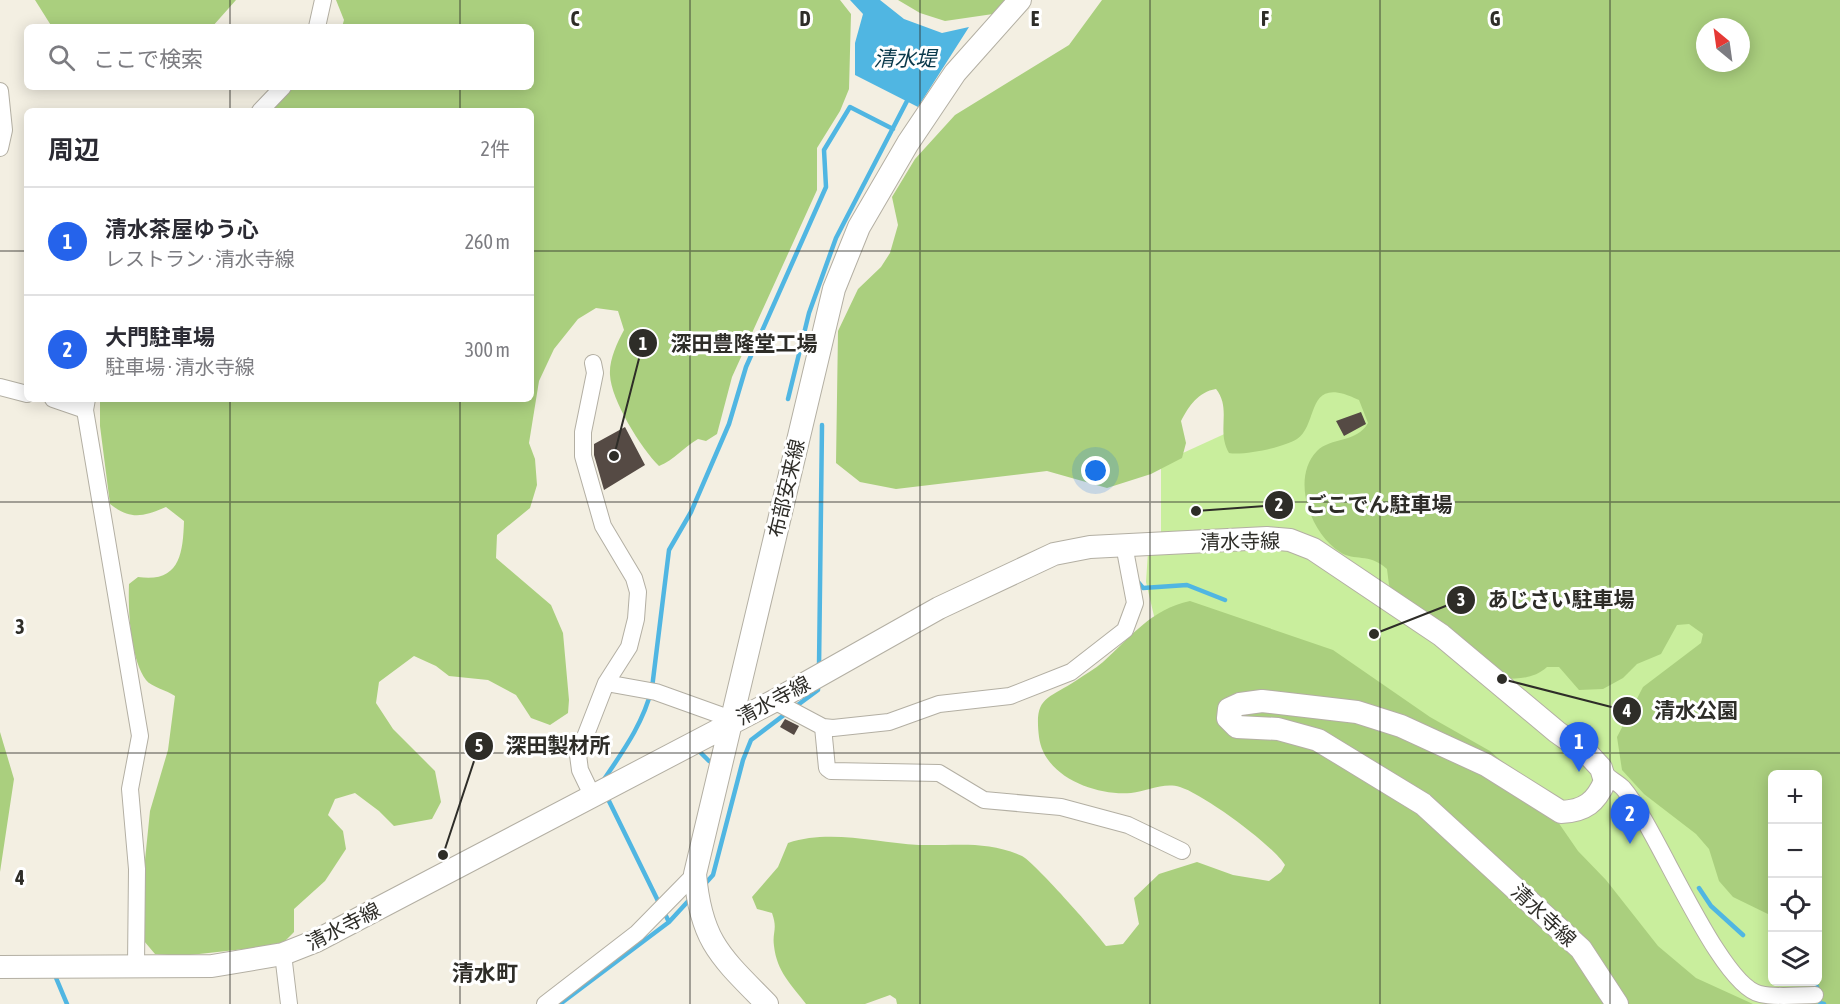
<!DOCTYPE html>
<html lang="ja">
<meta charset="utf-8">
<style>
:root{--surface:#fff;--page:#f7f7f7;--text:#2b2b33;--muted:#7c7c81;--line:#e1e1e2;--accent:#2563eb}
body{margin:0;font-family:"Asap Condensed","Noto Sans JP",sans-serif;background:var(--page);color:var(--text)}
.controls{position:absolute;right:18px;bottom:18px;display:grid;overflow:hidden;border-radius:9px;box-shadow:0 3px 15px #0003}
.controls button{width:54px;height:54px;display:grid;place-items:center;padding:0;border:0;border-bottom:2px solid var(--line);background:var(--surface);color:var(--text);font:30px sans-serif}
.compass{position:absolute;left:1696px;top:18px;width:54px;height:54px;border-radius:50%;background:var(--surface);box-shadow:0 3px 15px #0003;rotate:331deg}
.you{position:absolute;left:1096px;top:471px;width:21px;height:21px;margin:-15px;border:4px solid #fff;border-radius:50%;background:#1a73e8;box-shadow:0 0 0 9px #1a73e833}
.badge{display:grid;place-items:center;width:39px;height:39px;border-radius:50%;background:var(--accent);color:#fff;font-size:20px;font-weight:700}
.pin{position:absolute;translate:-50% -50px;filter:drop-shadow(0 2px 3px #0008)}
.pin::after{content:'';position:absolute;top:32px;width:21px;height:18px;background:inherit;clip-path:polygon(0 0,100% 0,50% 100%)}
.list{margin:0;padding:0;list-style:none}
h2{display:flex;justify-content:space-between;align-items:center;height:78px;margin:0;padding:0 24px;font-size:26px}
h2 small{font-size:20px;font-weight:400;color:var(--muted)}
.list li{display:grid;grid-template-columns:39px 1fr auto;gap:18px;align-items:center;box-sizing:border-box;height:108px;padding:0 24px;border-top:2px solid var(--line)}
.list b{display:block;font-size:22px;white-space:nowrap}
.list p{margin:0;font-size:20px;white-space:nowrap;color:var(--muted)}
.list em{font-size:20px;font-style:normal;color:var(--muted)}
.icon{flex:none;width:33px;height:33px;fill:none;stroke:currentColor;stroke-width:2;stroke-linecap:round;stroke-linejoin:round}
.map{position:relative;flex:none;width:1840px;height:1004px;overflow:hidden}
.search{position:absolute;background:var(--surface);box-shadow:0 3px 15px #0003;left:24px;top:24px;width:510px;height:66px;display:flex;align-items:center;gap:15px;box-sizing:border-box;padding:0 21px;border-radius:9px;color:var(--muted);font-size:22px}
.panel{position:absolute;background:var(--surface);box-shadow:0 3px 15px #0003;left:24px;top:108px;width:510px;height:294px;border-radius:9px}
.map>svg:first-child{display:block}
.green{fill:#c9ee9d;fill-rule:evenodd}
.forest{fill:#aacf7e;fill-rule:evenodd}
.water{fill:#50b6e2}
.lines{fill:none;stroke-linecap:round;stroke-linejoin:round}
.stream{stroke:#50b6e2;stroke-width:4.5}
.building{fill:#554a44}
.minor-casing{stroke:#b3afa3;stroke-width:18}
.secondary-casing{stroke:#b3afa3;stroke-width:24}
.minor{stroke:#fff;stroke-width:16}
.secondary{stroke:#fff;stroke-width:22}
.grid{fill:none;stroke:#2e2d28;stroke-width:1.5;stroke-opacity:0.55}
.labels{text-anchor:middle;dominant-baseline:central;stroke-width:6;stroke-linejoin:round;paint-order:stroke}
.street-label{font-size:20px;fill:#2e2d28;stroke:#fff}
.water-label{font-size:21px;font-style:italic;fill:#09384a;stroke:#fff}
.quarter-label{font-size:22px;font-weight:bold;fill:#2e2d28;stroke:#fff}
.grid-label{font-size:20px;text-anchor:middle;font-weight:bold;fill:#2e2d28;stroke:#fff;stroke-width:6;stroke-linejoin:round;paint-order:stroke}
.leader{fill:none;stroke:#2e2d28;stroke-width:2}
.callout-dot{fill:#2e2d28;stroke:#fff;stroke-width:2}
.mark-label{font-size:18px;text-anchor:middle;font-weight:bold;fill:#fff}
.callout-label{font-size:21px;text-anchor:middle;font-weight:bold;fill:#2e2d28;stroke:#fff;stroke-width:6;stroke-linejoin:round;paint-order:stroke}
</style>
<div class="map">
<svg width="1840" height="1004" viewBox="0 0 1840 1004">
<rect width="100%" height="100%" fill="#f3efe2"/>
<path class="green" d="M1325 375 1840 650V1004H1519L1154 616 1146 582 1148 552 1161 538V463L1231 431ZM1772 774H1818V982H1772Z"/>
<path class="forest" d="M35 0H236L212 27H52Z
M336 0H840L851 14 849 89 840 111 817 148V190L732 377 717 434 706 441 698 439C684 447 674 460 659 466 641 448 611 400 610 375 609 360 617 343 624 330L618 311 596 308 578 319 554 349 539 381 529 443 535 459 537 485 530 508 497 535 496 558 551 605 563 633 569 700 568 713 550 725 531 718 516 695 488 680 449 676 436 666 414 656 379 682 376 703 393 729 435 771 441 802 432 819 394 826 379 811 355 793 335 799 328 815 343 831 346 849 325 881 294 909V932L281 945 181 956 155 954 144 941 145 860 150 811 168 750 175 696C167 690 151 687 146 680 130 658 128 610 129 584L138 577C179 583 183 555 184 521L166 507C143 517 130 520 110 504L100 426V399H531V111H270L294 87H531V27H342L344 20Z
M898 0H1008L993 14 945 21 920 13Z
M1102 0H1840V1004H1806L1820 976 1818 953V774H1772V916L1733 897 1719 881 1709 849 1696 834 1644 794 1622 770 1617 737 1643 687 1701 643 1703 634 1689 624 1677 625 1661 654 1637 664 1623 678 1603 689 1579 690 1559 667H1547C1535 678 1520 679 1504 679L1398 601 1389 585 1387 569C1368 552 1355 562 1340 552 1311 534 1290 479 1317 451 1331 437 1357 443 1368 423L1359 400C1304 373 1320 423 1297 439 1285 447 1243 456 1229 453 1216 431 1232 409 1216 389 1198 392 1189 406 1181 421L1186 443 1182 458 1151 474 1107 488 1047 471 896 489 860 482 836 463 838 331 858 289 881 267 890 253 898 225 892 197 915 159 955 115 1069 45ZM1705 27H1741V63H1705Z
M1190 601 1333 650 1430 717 1490 751 1538 793 1578 851 1606 880 1658 946 1696 978 1753 1004H897L896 999 890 995 865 1004H806C791 984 777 972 774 946 772 931 778 930 772 913L757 909 752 897 778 867 788 843C831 829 876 843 919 845 956 846 987 840 1022 856 1033 861 1096 932 1106 946L1123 944 1139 924 1134 898 1159 874 1197 862 1233 875 1269 881 1281 872 1285 865C1273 845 1203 794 1180 787 1164 782 1147 791 1131 793 1096 796 1044 777 1039 737 1034 696 1047 700 1077 680 1085 674 1095 669 1103 662 1131 637 1151 609 1190 601Z
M0 732 14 779 0 872Z"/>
<path class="water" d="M850 0H880L904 19 942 33 969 27 918 107 855 75V43L863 14Z"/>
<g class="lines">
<path class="stream" d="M788 399 809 313 836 238 907 101
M1138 582 1143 588 1187 585 1225 600
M819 668 822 425
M795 707 818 690V685
M695 752 698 750 709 761
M603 781C623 751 643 724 652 688L669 550 691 512 729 424 746 367 826 187 824 150 850 107 893 129
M607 797 660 905
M703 886 713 875 743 760 751 740 788 712
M1699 888 1711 906 1743 935
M664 912 669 922
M54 973 67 1004
M1811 982 1817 987 1820 1003 1824 1004
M560 1004 669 922 691 898"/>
</g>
<path class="building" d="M1361 412 1366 424 1344 436 1336 421Z
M625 427 645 465 604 490 594 455V444Z
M785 719 799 726 794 735 780 727Z"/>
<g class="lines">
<defs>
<path id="minor" d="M317 27 323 0
M0 91 4 130 0 148
M260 111 283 87
M0 387 27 394
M53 399 85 410
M87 399 85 410 140 736 130 789 137 869 136 965
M606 683 656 692 723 716 732 722
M774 701 823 727 827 768 831 771 939 773 984 800 1061 807 1128 825 1182 851
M823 727 833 728 889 722 939 704 1010 696 1071 672 1125 630 1135 603 1124 545
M1605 774C1610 779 1618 783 1623 788 1656 826 1719 986 1760 994 1777 998 1798 995 1815 995
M592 795 580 770 578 755 606 683 629 647 636 619 638 592 634 578 603 526 583 456V432L595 373 593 363
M283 954 289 1004
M545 1004 637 933 695 874"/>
<path id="secondary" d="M0 967 212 966 283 954 316 941 774 701 939 608 1054 554 1090 547 1267 538 1290 540 1313 549 1441 635 1557 732 1588 754 1601 768 1605 781C1596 802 1585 811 1561 812L1486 765 1401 726 1357 712 1262 701 1240 704 1229 709 1228 718 1237 727 1278 729 1318 740 1423 804 1581 949 1617 1004
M767 1004C721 957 701 942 695 874L834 289 859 227 908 143 955 73 1020 0"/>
</defs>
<use href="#minor" class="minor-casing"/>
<use href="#secondary" class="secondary-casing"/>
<use href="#minor" class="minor"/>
<use href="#secondary" class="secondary"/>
</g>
<path class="grid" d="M230 0V27M460 0V27M690 0V1004M920 0V1004M1150 0V1004M1380 0V1004M1610 0V1004M230 87V111M460 87V111M0 251H27M531 251H1840M230 399V1004M460 399V1004M0 502H1840M0 753H1840"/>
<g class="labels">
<g class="street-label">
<text transform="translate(786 488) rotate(-77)">布部安来線</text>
<text transform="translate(1240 541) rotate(-1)">清水寺線</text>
<text transform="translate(773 700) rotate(-28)">清水寺線</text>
<text transform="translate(1544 915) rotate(43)">清水寺線</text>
<text transform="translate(343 926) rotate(-27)">清水寺線</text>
</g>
<g class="water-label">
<text x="905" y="58">清水堤</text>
</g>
<g class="quarter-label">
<text x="485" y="973">清水町</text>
</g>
</g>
<g class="grid-label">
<text x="575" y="26">C</text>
<text x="805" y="26">D</text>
<text x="1035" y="26">E</text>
<text x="1265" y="26">F</text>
<text x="1495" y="26">G</text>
<text x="20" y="634">3</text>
<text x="20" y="885">4</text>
</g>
<path class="leader" d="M614 456L643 343M1196 511L1279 505M1374 634L1461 600M1502 679L1627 711M443 855L479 746"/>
<g class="callout-dot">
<circle cx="614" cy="456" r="6"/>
<circle cx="1196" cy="511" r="6"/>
<circle cx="1374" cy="634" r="6"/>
<circle cx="1502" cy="679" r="6"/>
<circle cx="443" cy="855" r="6"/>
<circle cx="643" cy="343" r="15"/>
<circle cx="1279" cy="505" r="15"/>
<circle cx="1461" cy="600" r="15"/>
<circle cx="1627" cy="711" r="15"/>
<circle cx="479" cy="746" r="15"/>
</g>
<g class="mark-label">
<text x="643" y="350">1</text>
<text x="1279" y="511">2</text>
<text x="1461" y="606">3</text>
<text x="1627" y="717">4</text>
<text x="479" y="752">5</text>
</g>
<g class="callout-label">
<text x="744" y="351">深田豊隆堂工場</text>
<text x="1379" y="512">ごこでん駐車場</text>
<text x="1561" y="607">あじさい駐車場</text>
<text x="1696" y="718">清水公園</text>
<text x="558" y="753">深田製材所</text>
</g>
</svg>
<div class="controls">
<button>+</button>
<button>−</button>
<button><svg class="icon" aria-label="locate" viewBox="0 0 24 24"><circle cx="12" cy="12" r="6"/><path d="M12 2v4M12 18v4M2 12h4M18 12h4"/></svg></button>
<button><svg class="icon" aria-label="layers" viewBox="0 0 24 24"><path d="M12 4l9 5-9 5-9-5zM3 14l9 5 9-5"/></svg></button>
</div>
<svg class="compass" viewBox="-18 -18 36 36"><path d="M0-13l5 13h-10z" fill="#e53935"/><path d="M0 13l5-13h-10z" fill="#7c7c81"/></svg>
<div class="you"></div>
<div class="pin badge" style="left:1579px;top:772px">1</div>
<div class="pin badge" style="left:1630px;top:844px">2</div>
<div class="search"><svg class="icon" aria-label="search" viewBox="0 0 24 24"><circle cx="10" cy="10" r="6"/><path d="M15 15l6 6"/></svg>ここで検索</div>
<section class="panel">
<h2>周辺<small>2件</small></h2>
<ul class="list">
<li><span class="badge">1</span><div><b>清水茶屋ゆう心</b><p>レストラン · 清水寺線</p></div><em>260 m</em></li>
<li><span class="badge">2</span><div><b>大門駐車場</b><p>駐車場 · 清水寺線</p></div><em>300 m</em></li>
</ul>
</section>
</div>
